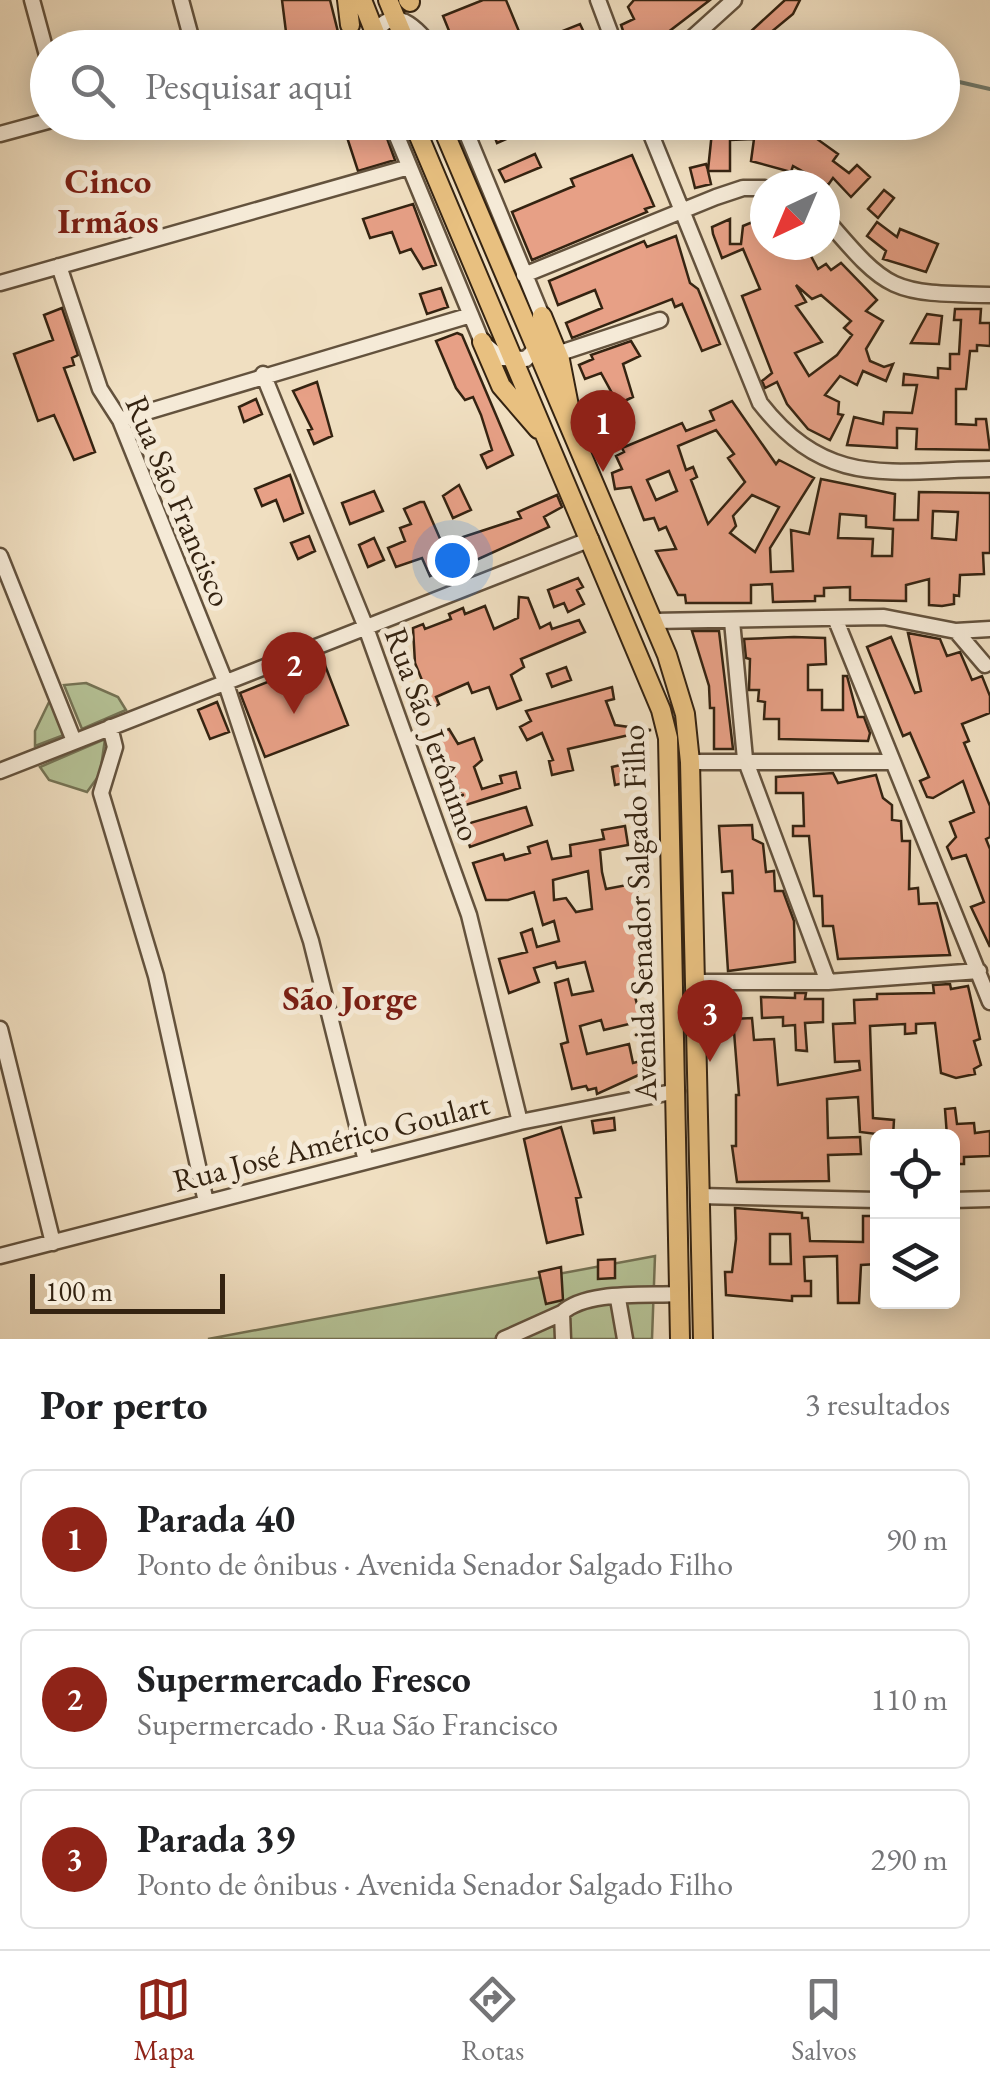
<!DOCTYPE html>
<html lang="pt">
<meta charset="utf-8">
<style>
:root{--surface:#fff;--page:#f6f6f6;--text:#202124;--muted:#757577;--line:#e0e0e0;--accent:#8f2418}
body{margin:0;font-family:"EB Garamond",serif;background:var(--page);color:var(--text)}
.controls{position:absolute;right:30px;bottom:30px;display:grid;overflow:hidden;border-radius:15px;box-shadow:0 5px 25px #0003}
.controls button{width:90px;height:90px;display:grid;place-items:center;padding:0;border:0;border-bottom:2px solid var(--line);background:var(--surface);color:var(--text);font:50px sans-serif}
.compass{position:absolute;left:750px;top:170px;width:90px;height:90px;border-radius:50%;background:var(--surface);box-shadow:0 5px 25px #0003;rotate:224deg}
.scale{position:absolute;left:30px;bottom:25px;width:195px;box-sizing:border-box;padding-left:10px;border:5px solid #342311;border-top:0;font-size:28px;line-height:35px;white-space:nowrap;color:#342311;-webkit-text-stroke:8px #f5ead7;paint-order:stroke}
.you{position:absolute;left:452px;top:560px;width:35px;height:35px;margin:-25px;border:8px solid #fff;border-radius:50%;background:#1a73e8;box-shadow:0 0 0 15px #1a73e833}
.badge{display:grid;place-items:center;width:65px;height:65px;border-radius:50%;background:var(--accent);color:#fff;font-size:32px;font-weight:700}
.pin{position:absolute;translate:-50% -82px;filter:drop-shadow(0 2px 5px #0008)}
.pin::after{content:'';position:absolute;top:52px;width:35px;height:30px;background:inherit;clip-path:polygon(0 0,100% 0,50% 100%)}
.list{margin:0;padding:0;list-style:none}
h2{display:flex;justify-content:space-between;align-items:center;height:130px;margin:0;padding:0 40px;font-size:42px}
h2 small{font-size:32px;font-weight:400;color:var(--muted)}
.list li{display:grid;grid-template-columns:65px 1fr auto;gap:30px;align-items:center;box-sizing:border-box;height:140px;margin:0 20px 20px;padding:0 20px;border:2px solid var(--line);border-radius:15px}
.list b{display:block;font-size:38px;white-space:nowrap}
.list p{margin:0;font-size:32px;white-space:nowrap;color:var(--muted)}
.list em{font-size:32px;font-style:normal;color:var(--muted)}
.icon{flex:none;width:55px;height:55px;fill:none;stroke:currentColor;stroke-width:2;stroke-linecap:round;stroke-linejoin:round}
.map{position:relative;flex:none;width:990px;height:1339px;overflow:hidden}
.search{position:absolute;background:var(--surface);box-shadow:0 5px 25px #0003;left:30px;right:30px;top:30px;height:110px;display:flex;align-items:center;gap:25px;box-sizing:border-box;padding:0 35px;border-radius:55px;color:var(--muted);font-size:38px}
.sheet{height:610px;background:var(--surface)}
nav{display:flex;justify-content:space-around;align-items:center;box-sizing:border-box;height:140px;border-top:2px solid var(--line);background:var(--surface);font-size:28px;color:var(--muted)}
nav a{display:grid;justify-items:center;gap:5px}
nav .on{color:var(--accent)}
.map>svg:first-child{display:block}
.green{fill:#b5c296;stroke:#747254;stroke-width:2.5}
.lines{fill:none;stroke-linecap:round;stroke-linejoin:round}
.stream{stroke:#717f73;stroke-width:4}
.building{fill:#e7a086;stroke:#342311;stroke-width:2.5;fill-rule:evenodd}
.minor-casing{stroke:#63523d;stroke-width:19}
.major-casing{stroke:#342311;stroke-width:22}
.minor{stroke:#f5ead7;stroke-width:14}
.major{stroke:#e8c080;stroke-width:18}
.labels{text-anchor:middle;dominant-baseline:central;stroke-width:10;stroke-linejoin:round;paint-order:stroke}
.street-label{font-size:32px;fill:#342311;stroke:#f5ead7}
.neighbourhood-label{font-size:35px;font-weight:bold;fill:#7a1f14;stroke:#f5ead7}
</style>
<div class="map">
<svg width="990" height="1339" viewBox="0 0 990 1339">
<rect width="100%" height="100%" fill="#f0dfc1"/>
<filter id="stains"><feTurbulence type="fractalNoise" baseFrequency=".002" numOctaves="4"/><feColorMatrix values="0 0 0 0 .2 0 0 0 0 .09 0 0 0 0 .02 0 0 0 .5 -.17"/></filter>
<radialGradient id="worn" r=".72"><stop offset=".6" stop-color="#630" stop-opacity="0"/><stop offset="1" stop-color="#630" stop-opacity=".3"/></radialGradient>
<path class="green" d="M86 683 118 697 126 710 82 729 64 685Z
M50 700 64 735 35 746V731Z
M105 739 100 774 87 792 49 780 40 767Z
M655 1256 652 1339H208Z"/>
<g class="lines">
<path class="stream" d="M839 42 844 48
M942 78 990 89"/>
</g>
<path class="building" d="M282 0H330L342 48H288Z
M483 0H506L525 46 580 24 589 43 577 48H456L443 16Z
M634 0H710L659 39 629 48 621 25 634 19 628 7Z
M785 0H800L793 14 758 43 749 33Z
M342 122H381L395 160 358 171Z
M489 122H545L497 143Z
M666 122H703L673 136Z
M713 122H756L782 129 785 122H810L823 128 817 139 838 154 833 161 849 173 857 165 870 177 851 197 833 178 828 185 793 166 791 172 751 161 754 139 730 140V171H708L711 184 695 188 690 168 706 164 708 170Z
M535 154 541 167 505 182 499 170Z
M632 155 654 206 645 209 647 212 532 260 512 212 574 186 571 179Z
M884 190 894 198 878 218 868 209Z
M413 204 436 265 423 269 411 249 400 253 392 232 370 238 363 219Z
M765 217V245H805L818 269 826 264 831 270 841 263 877 300 866 311 883 321 866 349 870 361 884 367 893 364 886 381 863 371 857 385 840 376 825 395 839 402 838 414 843 415 830 440 808 429 787 404 777 382 765 388 762 381 772 373 742 296 760 289 743 249 722 258 713 234 712 227 730 219V244H741L743 226ZM796 285 812 299 821 295 851 321 844 328 852 335 837 355 809 376 795 353 822 342 796 306 806 302Z
M877 222 897 237 900 229 938 244 926 272 883 259 886 251 867 236Z
M676 236 690 283 698 289 720 344 702 351 682 304 675 307 672 299 572 338 566 323 602 308 595 290 558 305 549 281 644 241 647 247Z
M441 288 448 307 427 314 420 294Z
M62 308 78 355 72 358 74 365 64 368 95 452 74 460 54 415 38 421 14 354 53 340 44 315Z
M955 309H981L980 323H990V346L977 345V351H970L966 389H956V424L976 425V419H986L990 450 916 449 917 429 897 428V448L847 445 854 417 883 424 884 412 912 413 917 385H903L904 374 938 378V368L950 369V354H959L961 320H954Z
M927 314 942 316 939 344 911 343Z
M457 333 462 335 513 455 487 468 481 455 492 450 481 415 473 397 465 400 456 388 436 341Z
M631 341 640 356 623 364 633 397 618 404 601 373 585 379 579 365 593 359 591 355Z
M317 382 332 436 314 444 308 430 312 429 293 391Z
M256 399 262 414 244 422 239 407Z
M732 401 776 464 779 460 814 478 770 548 771 572 793 571 791 530 809 534 821 479 895 494 894 520H918L919 492 990 493V553H983L984 574 960 575 959 596 954 595V604L942 606 929 605V579L906 585V601L850 600V587L824 588V596H815V601L773 602 772 584 751 585V603H686L685 595H678L656 551 676 549 666 527 659 530 654 518 644 520 631 487 615 489 612 473 622 469 616 456 624 452 622 448 682 423 686 431 714 420 710 411ZM716 430 734 454 728 458 745 482 708 524 691 480 697 477 693 467 686 470 678 446ZM669 471 677 491 656 500 647 480ZM752 495 779 507 755 552 730 533 736 526 733 516ZM933 511 958 512 956 540 932 538ZM840 514 866 516V527L893 529 892 556H872L873 539 838 538Z
M290 475 303 513 284 521 276 500 262 506 255 489Z
M459 485 471 510 453 518 443 496Z
M374 491 383 511 350 524 342 503Z
M557 495 562 507 544 517 549 527 474 561 463 537 521 518 518 512Z
M420 502H424L452 566 430 576 422 558 396 567 388 548 405 541 400 528 411 524 404 509Z
M309 536 315 551 298 559 291 543Z
M374 538 384 560 368 567 359 545Z
M578 578 583 587 577 590 584 604 568 612 564 603 554 607 548 590Z
M519 597 528 598 540 628 550 623 552 629 579 620 585 632 521 659 524 667 511 675 521 700 497 709 489 687 472 693 468 683 436 697 439 704 421 715 415 700 428 695 415 663 413 628 423 624 425 629 451 619 449 614 463 608 465 614 485 606 494 629 518 618Z
M692 631H719L733 749H714V708H710L709 686Z
M908 633 940 639 947 656 960 652 972 680 982 676 990 696V713L962 724 969 741 964 743 990 806V837L986 839 990 849V947L971 907 984 902 966 855 952 859 947 847 956 837 950 822 974 812 963 781 933 798 927 797 920 781 929 777 910 733 903 736 867 647 891 637 915 693 921 691Z
M794 637 825 638 826 664 808 665V690H822V710H843V676H847L858 717H864L870 733 868 741 779 739V719H764L765 702 758 701 759 690H749L750 659 746 658 744 639Z
M323 660 348 725 265 757 240 693Z
M566 667 571 680 552 687 547 674Z
M612 687 614 699 606 701 615 725 651 730 568 749 573 770 552 775 549 761 553 760 542 733 527 740 520 727 531 721 526 711Z
M217 702 229 732 210 739 198 710Z
M449 729 458 744 474 738 482 760 474 767 482 789 502 783 500 776 516 772 520 788 456 808 452 795 460 792 450 765 440 769 432 743V736Z
M625 764 629 782 615 785 612 767Z
M833 773 838 783 876 775 883 798 892 805V820L901 821 902 841H910L909 889 918 888 919 904 937 903 950 955 838 959 833 926H823L822 896H814L809 836H793V826H804L803 793H776V777Z
M526 807 532 825 470 847 463 825Z
M752 825 753 839 763 844 766 872 774 871 775 891H783L794 921 795 962 728 971 723 893H733L732 871 722 872 719 826Z
M625 826 628 845 600 850 602 872 606 889 632 884 637 889 639 899 634 900 643 941 648 940 651 979 638 982 639 988 633 989 638 1008 654 1004V1018L604 1030 601 1020 580 1026 587 1054 629 1044 633 1063 649 1059 652 1069 597 1094 596 1088 588 1090 586 1086 572 1089 561 1044 568 1042 555 983 568 979 572 995 593 991 585 962 557 968 555 962 534 968 539 982 509 993 499 959 527 952 521 933 532 929 537 947 559 941 554 921 543 925 534 892 508 900H486L473 863 503 854 505 860 530 853 528 847 547 841 552 859 571 856 570 845 604 839 602 830ZM588 871 592 909 576 912 566 898 554 900 553 880Z
M950 984 951 989 968 986 980 1039 974 1041 981 1065 974 1069 975 1074 956 1078 941 1073 935 1023 916 1024V1033L905 1034V1024L870 1026 873 1118 894 1120 893 1136 860 1132 858 1097 827 1099 828 1138 860 1137 861 1154 828 1155 829 1181 737 1182 732 1146H736V1095H739L733 1019 752 1018 754 1040 774 1039 778 1085 860 1070 859 1061 835 1062 833 1024 855 1023 854 1000 877 999V994L934 993 933 985Z
M795 993H806L805 999H823V1022L805 1023 807 1051 796 1050 795 1025 783 1026V1017L762 1018 761 997 795 998Z
M955 1108 957 1124 974 1123 975 1133 990 1131V1156L964 1157V1164H952V1136H947L945 1109Z
M614 1118 615 1130 594 1133 592 1121Z
M561 1127 581 1197 576 1198 583 1234 547 1243 524 1139Z
M735 1208 802 1213V1218H808L810 1241 863 1242V1216H877V1264L861 1265 859 1303H838L837 1256 804 1257 805 1281H811V1296H792V1301L726 1295 725 1272H732L736 1239ZM770 1234H790L791 1264H770Z
M615 1259V1278L598 1279V1260Z
M561 1267 563 1300 546 1304 539 1272Z"/>
<g class="lines">
<defs>
<path id="minor" d="M32 0 48 59
M181 0 194 48
M598 0 616 48
M365 48C383 14 399 9 425 39
M681 48 734 0
M391 122 482 342 501 358 526 359 541 343 542 316 462 122
M646 122 760 403C828 490 890 470 990 469
M0 134 48 121
M825 218C889 293 891 293 990 295
M59 266 100 389 120 420 225 681 311 941 366 1161
M524 275 716 197 743 188H765
M0 283 409 167
M557 354 660 320
M263 374 365 625 469 915 520 1122
M120 420 471 315
M0 556 74 741
M835 618 990 1002
M653 621 884 617 956 631 990 629
M732 621 745 759 828 982
M956 631 985 665
M110 727 115 747 101 793 156 976 206 1202
M690 762H890
M0 771 591 539
M694 982H828L979 971
M0 1029 53 1243
M699 1196 878 1200
M952 1200 990 1199
M0 1256 520 1122 677 1091
M618 1299 625 1339
M504 1339 562 1313
M563 1339 562 1313C586 1290 647 1296 679 1294"/>
<path id="major" d="M347 0 350 25
M362 0 381 48
M388 0 408 48
M408 0 410 2
M413 122 661 710 668 738 680 1339
M440 122 667 655 685 714 690 762 703 1339
M542 316 560 360 569 406
M482 342 501 386 538 429"/>
</defs>
<use href="#minor" class="minor-casing"/>
<use href="#major" class="major-casing"/>
<use href="#minor" class="minor"/>
<use href="#major" class="major"/>
</g>
<g class="labels">
<g class="street-label">
<text transform="translate(179 501) rotate(67)">Rua São Francisco</text>
<text transform="translate(433 734) rotate(70)">Rua São Jerônimo</text>
<text transform="translate(639 913) rotate(-92)">Avenida Senador Salgado Filho</text>
<text transform="translate(331 1142) rotate(-14)">Rua José Américo Goulart</text>
</g>
<g class="neighbourhood-label">
<text x="108" y="180">Cinco<tspan x="108" dy="40">Irmãos</tspan></text>
<text x="350" y="997">São Jorge</text>
</g>
</g>
<rect width="100%" height="100%" filter="url(#stains)"/>
<rect width="100%" height="100%" fill="url(#worn)"/>
</svg>
<div class="controls">
<button><svg class="icon" aria-label="locate" viewBox="0 0 24 24"><circle cx="12" cy="12" r="6"/><path d="M12 2v4M12 18v4M2 12h4M18 12h4"/></svg></button>
<button><svg class="icon" aria-label="layers" viewBox="0 0 24 24"><path d="M12 4l9 5-9 5-9-5zM3 14l9 5 9-5"/></svg></button>
</div>
<svg class="compass" viewBox="-18 -18 36 36"><path d="M0-13l5 13h-10z" fill="#e53935"/><path d="M0 13l5-13h-10z" fill="#757577"/></svg>
<div class="scale">100 m</div>
<div class="you"></div>
<div class="pin badge" style="left:603px;top:472px">1</div>
<div class="pin badge" style="left:294px;top:714px">2</div>
<div class="pin badge" style="left:710px;top:1062px">3</div>
<div class="search"><svg class="icon" aria-label="search" viewBox="0 0 24 24"><circle cx="10" cy="10" r="6"/><path d="M15 15l6 6"/></svg>Pesquisar aqui</div>
</div>
<section class="sheet">
<h2>Por perto<small>3 resultados</small></h2>
<ul class="list">
<li><span class="badge">1</span><div><b>Parada 40</b><p>Ponto de ônibus · Avenida Senador Salgado Filho</p></div><em>90 m</em></li>
<li><span class="badge">2</span><div><b>Supermercado Fresco</b><p>Supermercado · Rua São Francisco</p></div><em>110 m</em></li>
<li><span class="badge">3</span><div><b>Parada 39</b><p>Ponto de ônibus · Avenida Senador Salgado Filho</p></div><em>290 m</em></li>
</ul>
</section>
<nav>
<a class="on"><svg class="icon" aria-label="map" viewBox="0 0 24 24"><path d="M3 6l6-2 6 2 6-2v14l-6 2-6-2-6 2zM9 4v14M15 6v14"/></svg>Mapa</a>
<a><svg class="icon" aria-label="directions" viewBox="0 0 24 24"><path d="M12 3l9 9-9 9-9-9zM9 14v-3h6M13 9l2 2-2 2"/></svg>Rotas</a>
<a><svg class="icon" aria-label="saved" viewBox="0 0 24 24"><path d="M7 4h10v16l-5-4-5 4z"/></svg>Salvos</a>
</nav>
